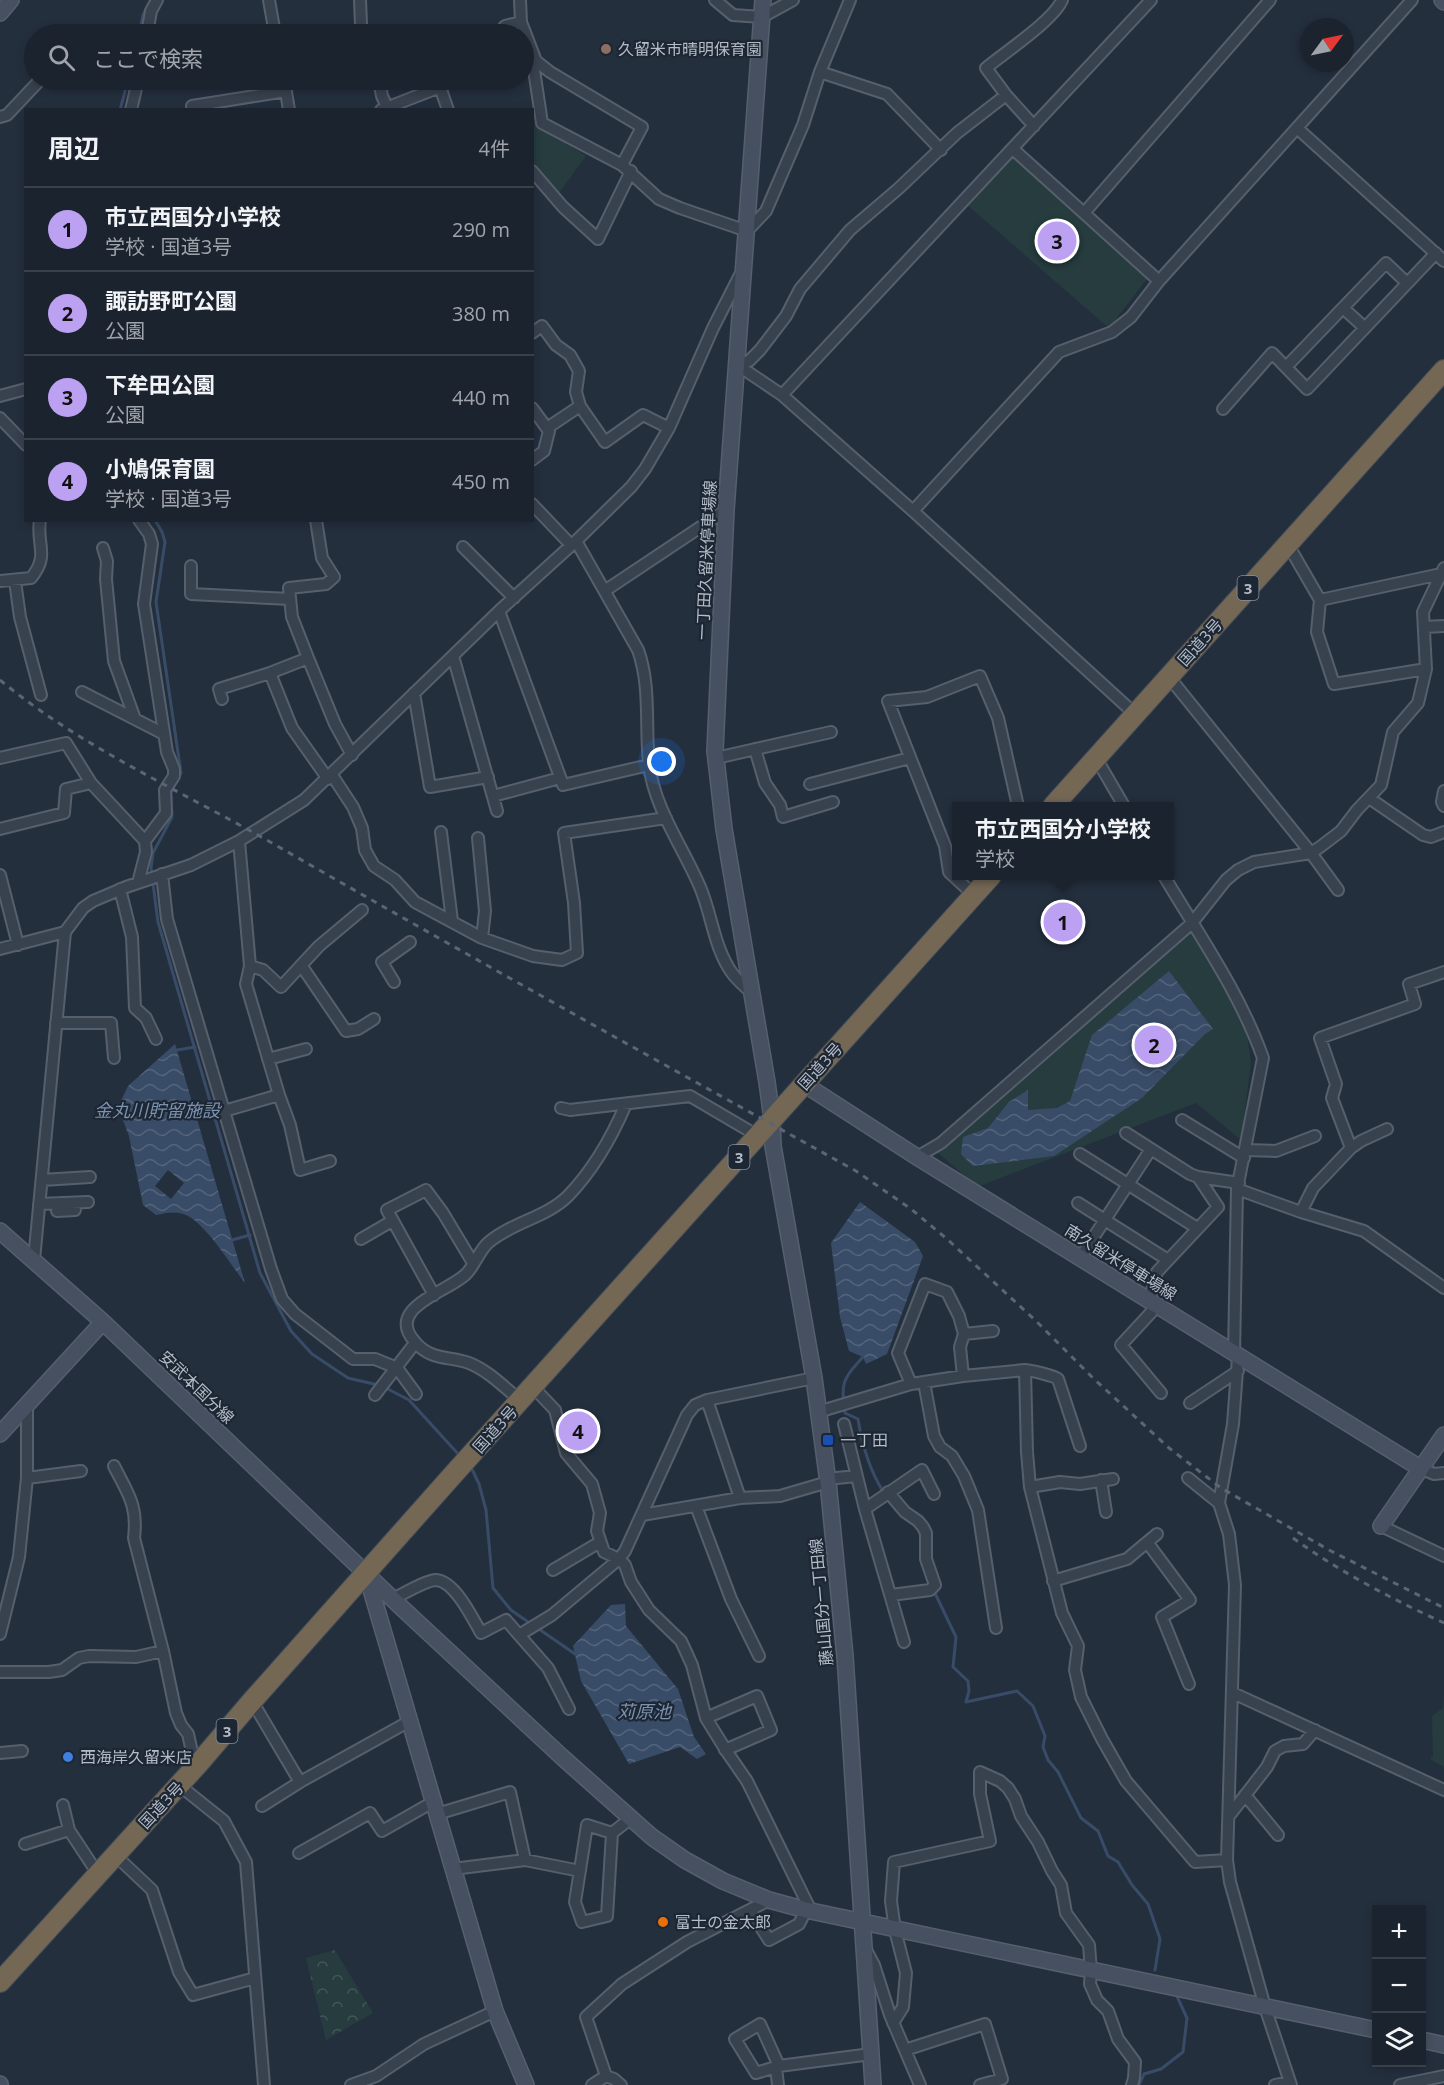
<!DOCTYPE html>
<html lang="ja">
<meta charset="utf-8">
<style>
:root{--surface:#1b232e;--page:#242b36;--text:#f1f3f6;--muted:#a0a4aa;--line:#39404a;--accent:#bca0f2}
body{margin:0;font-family:"Open Sans","Noto Sans JP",sans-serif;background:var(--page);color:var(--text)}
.controls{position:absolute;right:18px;bottom:18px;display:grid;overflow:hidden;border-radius:0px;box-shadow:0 3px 9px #0003}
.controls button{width:54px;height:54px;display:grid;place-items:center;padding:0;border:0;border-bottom:2px solid var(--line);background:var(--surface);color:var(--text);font:30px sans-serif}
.compass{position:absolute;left:1300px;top:18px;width:54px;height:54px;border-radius:50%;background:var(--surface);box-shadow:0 3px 9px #0003;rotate:57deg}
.you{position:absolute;left:662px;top:762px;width:21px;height:21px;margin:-15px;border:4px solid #fff;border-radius:50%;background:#1a73e8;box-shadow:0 0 0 9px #1a73e833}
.badge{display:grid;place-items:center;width:39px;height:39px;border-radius:50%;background:var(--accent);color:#111;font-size:20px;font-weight:700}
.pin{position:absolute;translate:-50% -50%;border:3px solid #fff;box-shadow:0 2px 6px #0006}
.popup{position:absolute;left:952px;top:802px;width:222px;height:78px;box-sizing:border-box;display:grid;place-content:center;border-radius:0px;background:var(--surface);filter:drop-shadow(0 2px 4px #0005);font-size:20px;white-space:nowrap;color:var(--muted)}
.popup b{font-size:22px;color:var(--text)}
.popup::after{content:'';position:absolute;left:50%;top:100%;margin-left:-12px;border:12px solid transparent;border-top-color:var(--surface)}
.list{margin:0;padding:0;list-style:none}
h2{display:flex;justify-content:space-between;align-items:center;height:78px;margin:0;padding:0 24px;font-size:26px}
h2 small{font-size:20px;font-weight:400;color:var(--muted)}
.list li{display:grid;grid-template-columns:39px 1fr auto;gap:18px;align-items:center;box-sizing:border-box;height:84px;padding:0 24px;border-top:2px solid var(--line)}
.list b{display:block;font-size:22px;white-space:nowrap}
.list p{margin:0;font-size:20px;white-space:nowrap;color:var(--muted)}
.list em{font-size:20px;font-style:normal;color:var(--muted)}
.icon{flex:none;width:33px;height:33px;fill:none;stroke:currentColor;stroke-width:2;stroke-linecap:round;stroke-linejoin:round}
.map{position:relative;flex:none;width:1444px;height:2085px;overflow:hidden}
.search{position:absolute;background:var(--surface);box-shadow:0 3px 9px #0003;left:24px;top:24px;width:510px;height:66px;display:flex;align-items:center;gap:15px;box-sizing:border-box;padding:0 21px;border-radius:33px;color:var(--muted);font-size:22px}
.panel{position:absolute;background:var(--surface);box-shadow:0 3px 9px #0003;left:24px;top:108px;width:510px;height:414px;border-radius:0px}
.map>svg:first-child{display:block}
.green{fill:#263c3f}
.forest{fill:url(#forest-crowns)}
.water{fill:url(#water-waves);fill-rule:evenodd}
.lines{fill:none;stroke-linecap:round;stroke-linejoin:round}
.stream{stroke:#394c67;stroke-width:3}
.street-casing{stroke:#565f6c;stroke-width:14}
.secondary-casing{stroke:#565f6c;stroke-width:18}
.highway-casing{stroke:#434c59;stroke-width:22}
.street{stroke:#38414e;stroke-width:10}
.secondary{stroke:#465061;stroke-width:15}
.highway{stroke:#746855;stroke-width:20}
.rail{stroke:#5a6575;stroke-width:3;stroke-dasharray:6 6;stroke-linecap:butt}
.education-dot{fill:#8d6e63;stroke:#1d2633;stroke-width:2}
.transit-dot{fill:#1a4fb4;stroke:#1d2633;stroke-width:2}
.shop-dot{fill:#3f7fe0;stroke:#1d2633;stroke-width:2}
.food-dot{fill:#e8710a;stroke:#1d2633;stroke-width:2}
.labels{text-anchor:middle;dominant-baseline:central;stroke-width:4.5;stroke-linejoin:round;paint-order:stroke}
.shield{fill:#1d2633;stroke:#878f9c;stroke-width:1.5}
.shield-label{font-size:15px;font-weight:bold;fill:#b4bcc9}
.poi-label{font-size:16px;fill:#b4bcc9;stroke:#1d2633;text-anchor:start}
.street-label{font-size:16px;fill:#b4bcc9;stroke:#1d2633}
.water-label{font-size:18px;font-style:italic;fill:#7c92b1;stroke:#1d2633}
</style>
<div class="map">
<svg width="1444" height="2085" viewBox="0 0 1444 2085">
<defs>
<pattern id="forest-crowns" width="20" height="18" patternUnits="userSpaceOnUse" patternTransform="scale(1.5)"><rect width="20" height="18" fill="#263c3f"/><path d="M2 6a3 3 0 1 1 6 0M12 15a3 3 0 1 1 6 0" fill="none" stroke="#435659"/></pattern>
<pattern id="water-waves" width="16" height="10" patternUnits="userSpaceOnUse" patternTransform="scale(1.5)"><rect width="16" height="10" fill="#394c67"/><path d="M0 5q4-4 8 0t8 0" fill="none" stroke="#53647b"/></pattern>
</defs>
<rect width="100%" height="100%" fill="#242f3e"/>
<path class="green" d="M534 123 586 156 559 193 533 164Z
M1011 156 1147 279 1109 328 966 204Z
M1195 928 1246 1026 1251 1063 1241 1140 1196 1103 977 1187 935 1150Z
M1444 1695V1767L1431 1760V1757H1433L1432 1716 1443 1708Z"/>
<path class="forest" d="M335 1950 373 2013 326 2040 306 1958Z"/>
<path class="water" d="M1169 971 1213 1029 1205 1034 1142 1098 1054 1156 973 1166 961 1154 963 1137 988 1128 1009 1102 1028 1090V1110L1057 1108 1070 1101 1092 1035Z
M175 1044 245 1283C231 1265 207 1226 188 1216 177 1210 166 1213 156 1215L143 1205 129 1136 118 1107 128 1086ZM168 1170 184 1183 171 1199 155 1186Z
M860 1202 915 1242 923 1256 887 1354 866 1364 863 1357 849 1351 840 1317 831 1243Z
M625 1604 626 1626 678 1689 694 1737 706 1754 697 1759 680 1747 629 1764 581 1681 573 1646 611 1605Z"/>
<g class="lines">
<path class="stream" d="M139 34 143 15 151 0
M120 110 128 80
M155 520 162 532 165 542 156 602 181 773 171 792 172 817 153 853 151 868 158 922 260 1273 291 1331 312 1354 348 1378 378 1385
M177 1050 195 1047
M232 1240 250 1235
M863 1357C842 1380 841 1382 845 1413L858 1419C862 1445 870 1471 884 1493
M384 1387 409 1400 460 1456
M471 1467 479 1484 486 1510 493 1588 511 1610 531 1624
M933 1589 956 1637 953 1667 968 1681 969 1691 966 1702 1017 1691 1033 1706 1045 1736 1043 1747 1048 1760 1058 1772 1081 1818 1098 1831 1108 1856 1118 1862 1132 1885 1148 1904 1160 1939 1155 1970
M536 1627 575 1654
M1139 2085 1144 2074 1161 2069 1183 2052 1187 2018 1176 1994"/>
<defs>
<path id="street" d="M269 0 275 34
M360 0 361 24 364 34
M520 0 521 22 536 61 534 70 542 123 622 165 659 199 680 208 747 231 766 211 803 125 820 72 850 0
M715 0 733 15 762 17 793 0
M147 34 151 11 157 0
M499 34 505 26 521 22
M536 61 550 72 642 127 622 165
M820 72 887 94 941 150
M284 80 289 110
M379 80 382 96 387 107
M440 87 448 110
M131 110 138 80
M193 110 192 106 286 91
M381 110 440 87 453 80
M0 117 7 115 40 80
M1034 126 1006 95 986 68C1004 53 1054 20 1062 0
M1297 128 1444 261
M1013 149 1159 281
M532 171 563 207 598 239 631 171
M1084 213 1270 0
M1343 308 1365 328
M532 333 542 326 556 345 570 355 579 371 576 392 580 406 605 442 643 415 669 428
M736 364 782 395 913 511 1135 714
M736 364 749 361 760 350 786 316 800 289 850 230 898 189 957 133 1006 95
M1286 367 1386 263 1407 283
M782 395 1151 0
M0 396 26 389
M532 408 549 431 544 451 532 460
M1223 409 1272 353 1307 389 1436 253
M0 418 26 445
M547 428 580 406
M532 504 571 545
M913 511 1059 352 1112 332 1131 317 1159 281 1412 0
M316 520 322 558 334 577 326 584 289 588 292 617 308 658 270 673 292 728 328 779
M576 541 638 650C651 686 645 726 649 764 654 808 683 847 700 887 712 915 714 948 732 973 737 980 745 987 752 993
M1287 543 1320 600 1317 632 1334 684 1426 669
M463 547 514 598
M103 548 107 561 106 579 114 661 135 719
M191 566V594L290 599
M0 581 31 578C50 555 36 545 40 520
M15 581 20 617 41 695
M606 590 726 510
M1320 600 1441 574
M499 611 563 785 649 765
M1424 627 1444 626
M453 656 497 811
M308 658 335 724 352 755
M1169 677 1311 853 1338 890
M82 692 164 734
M414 693 430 787 488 777
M222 699 219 689 270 673
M755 749 765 783 780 805 783 817 833 802
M0 758 66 743 91 783 145 841
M716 758 831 732
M1096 758 1124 806
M332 775 353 807 362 828 365 850 374 866 395 880 415 902 482 938 533 956 562 960 577 953 574 903 564 833 666 818
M810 784 910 758
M1444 791 1442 802 1444 806
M493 796 560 778
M1369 798 1423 835 1431 837 1444 832
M0 829 64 813 66 789 91 783
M441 832 452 921
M478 838 485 911 482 938
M239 841 250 966 263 970 281 987 319 946 362 910
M162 874 167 919 271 1269 282 1299 295 1314 353 1359H375L397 1368 416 1394
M0 875 18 945
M1164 876C1199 935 1240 993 1263 1058L1237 1189 1234 1354
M138 883 146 852 145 841 166 813 165 790 174 776V769L167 752 144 604 152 544 149 534 139 520
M120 889 132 937 135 1008 146 1018 156 1039
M974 895 949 872 945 846 888 701 927 697 980 676 998 718 1018 806
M0 949 65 932
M301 965 346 1031 358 1029 374 1019
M394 982 382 962 410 942
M56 1023H111L114 1058
M268 1059 306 1049
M279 1095 290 1125 300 1170 330 1161
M561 1108 570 1110 690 1096 758 1136
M224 1111 279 1095 246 984 250 966
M1182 1120 1244 1158
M1126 1133 1190 1174 1198 1177 1239 1183
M1351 1148 1332 1098 1336 1084 1320 1038 1415 1004 1409 984 1444 972
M1245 1150 1276 1151 1315 1136
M1080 1154 1197 1228
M917 1157 941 1143 1192 923 1226 880 1238 870 1254 862 1311 853 1320 847 1341 831 1357 810 1381 785 1393 732 1418 703 1426 669 1423 612 1444 568
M42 1180 90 1177
M1237 1189 1301 1212 1364 1231 1444 1288
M1078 1203 1168 1260
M39 1204 88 1202
M57 1211 75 1210
M1301 1212 1313 1188 1351 1148 1361 1141 1387 1129
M361 1239 392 1221
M1080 1258 1151 1149
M34 1260 65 932 83 908 93 901 126 887 191 865 239 841 304 800 499 611 576 541 631 487 645 469 669 428 713 328 740 275
M434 1295 387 1210 426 1190 443 1213 473 1263
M1149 1301 1157 1272 1218 1207 1198 1177
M1157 1306 1121 1345 1161 1393
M964 1334 993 1331
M1238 1357 1233 1424 1219 1503 1229 1534 1235 1585 1227 1860 1230 1882 1265 2007 1291 2085
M1025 1370C1030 1370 1055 1376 1058 1379L1080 1446
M924 1382 934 1436 940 1447 952 1456 964 1476 978 1510 996 1628
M911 1384 898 1353 925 1284 947 1292 959 1316 964 1334 960 1347 963 1376
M533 1387 555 1410 566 1453 592 1484 600 1513 597 1531 604 1552 619 1559 625 1565 631 1582 649 1610 681 1641 692 1665 706 1718 727 1752 747 1781 811 1911
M375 1395 415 1343
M707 1400 740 1498
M521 1401C505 1388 489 1371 469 1363 450 1356 431 1361 415 1342 385 1308 445 1293 465 1275 475 1266 479 1250 489 1242 511 1223 547 1217 568 1196 594 1169 611 1139 626 1104
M1190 1403 1238 1371
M818 1412 911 1384 963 1376 1025 1370 1027 1452 1030 1487 1062 1613 1078 1646 1075 1670 1081 1697 1102 1739 1126 1781 1195 1862 1227 1860
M844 1424 865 1509 904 1642
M114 1466C128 1494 138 1505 134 1538L163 1651 176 1713 181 1725 188 1734 192 1752 199 1763
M1420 1468 1434 1474 1444 1473
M27 1478 81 1471
M1188 1478 1219 1503
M827 1479 856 1476
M1101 1480 1106 1512
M1030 1487 1060 1482 1080 1484 1113 1479
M888 1492 905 1512 918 1521 923 1527 926 1533V1559L935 1585 930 1590 891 1595
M696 1506 731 1599 759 1656
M865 1509 922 1470 934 1494
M642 1515 740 1498 780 1496 828 1482
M1381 1526 1444 1556
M1147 1542 1190 1600 1162 1617 1189 1684
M553 1570 600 1542
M1053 1581 1127 1559 1157 1534
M393 1599C403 1594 426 1580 436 1580 455 1581 473 1619 481 1633L506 1620 548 1668 569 1709
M0 1634 19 1557 27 1478V1404
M519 1635 552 1615 619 1559 625 1551 687 1415 695 1405 707 1400 814 1378
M0 1672H49L62 1670 79 1658 89 1656 136 1657 163 1651
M1233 1693 1444 1790
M252 1701 300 1782
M706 1718 757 1696 771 1730 725 1750
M0 1753 22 1751
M179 1785 224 1821 246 1862 264 2085
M1245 1795 1278 1835
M63 1805 69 1830
M262 1806 300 1782 408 1722
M437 1814 510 1792 525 1860
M1229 1816 1267 1767 1275 1751 1284 1746 1303 1744 1315 1730
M612 1833 587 1825 575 1902 582 1922 607 1916 612 1833 630 1819
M25 1844 69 1830 98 1874
M299 1853 370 1813 382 1831 433 1802
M115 1855 152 1890 179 1972 193 1995 255 1978
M453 1869 525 1860 580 1871
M750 1910 769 1940 799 1924 806 1910
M866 1950 874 1965 890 2015 920 2085
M893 2023 903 2007 906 1973 895 1930 891 1901 894 1862 990 1841 980 1794V1772L1000 1781 1008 1788 1015 1799 1021 1816 1038 1842 1052 1871 1061 1885 1066 1913 1089 1945 1091 1971 1090 1984 1097 2000 1108 2011 1118 2039 1135 2062 1134 2078 1132 2085
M905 2050 985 2024 1002 2079 980 2085
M779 2066 760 2024 735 2039 756 2073 779 2066 871 2054
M776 2067 778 2085
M606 2076 614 2079 621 2085
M351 2085 376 2076 424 2044 495 2011
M592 2085 606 2076 586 2017 622 1984 687 1942 769 1900
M1275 2085 1290 2082
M1400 2085 1444 2076"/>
<path id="secondary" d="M763 0 726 510 715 751 724 829 767 1082 772 1119 773 1146 814 1378 828 1482 845 1656 873 2085
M1442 0 1444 2
M0 13 11 0
M804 1084 917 1157 1420 1468
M0 1231 103 1322 402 1608 562 1757 652 1837 685 1860 723 1881 769 1900 806 1910 1376 2030
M0 1434 103 1322
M1381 1526 1444 1435
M367 1576 495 2011 526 2085
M1422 2040 1444 2045
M0 2084V2085"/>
<path id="highway" d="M1053 806 1444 370
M0 1982 199 1763 252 1701 451 1477 991 876"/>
</defs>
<use href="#street" class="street-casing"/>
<use href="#secondary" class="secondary-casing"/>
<use href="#highway" class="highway-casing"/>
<use href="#street" class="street"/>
<use href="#secondary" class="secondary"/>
<use href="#highway" class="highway"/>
<path class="rail" d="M0 680C81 747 181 791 272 843 465 954 661 1063 856 1171L911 1209 947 1239 1035 1320 1093 1378 1169 1448 1221 1488 1329 1550 1444 1608
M1293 1538C1340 1572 1392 1599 1444 1623"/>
</g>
<circle class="education-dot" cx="606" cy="49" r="6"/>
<rect class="transit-dot" x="822" y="1434" width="12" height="12" rx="3"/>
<circle class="shop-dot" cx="68" cy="1757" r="6"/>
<circle class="food-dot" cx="663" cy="1922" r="6"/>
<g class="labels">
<g class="shield">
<rect x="1237.5" y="576" width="21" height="24" rx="4.5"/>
<rect x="728.5" y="1145" width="21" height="24" rx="4.5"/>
<rect x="216.5" y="1719" width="21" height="24" rx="4.5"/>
</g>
<g class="shield-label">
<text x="1248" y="588">3</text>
<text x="739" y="1157">3</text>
<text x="227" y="1731">3</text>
</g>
<g class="poi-label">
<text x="618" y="49">久留米市晴明保育園</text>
<text x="840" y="1440">一丁田</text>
<text x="80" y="1757">西海岸久留米店</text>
<text x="675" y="1922">富士の金太郎</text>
</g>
<g class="street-label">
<text transform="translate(706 560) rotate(-87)">一丁田久留米停車場線</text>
<text transform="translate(1200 642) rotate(-48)">国道3号</text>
<text transform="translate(820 1066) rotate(-48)">国道3号</text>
<text transform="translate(1121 1262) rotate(32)">南久留米停車場線</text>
<text transform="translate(197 1387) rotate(44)">安武本国分線</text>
<text transform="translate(495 1429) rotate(-48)">国道3号</text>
<text transform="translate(821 1602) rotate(-95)">藤山国分一丁田線</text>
<text transform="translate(161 1805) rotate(-47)">国道3号</text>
</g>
<g class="water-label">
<text x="157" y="1110">金丸川貯留施設</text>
<text x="644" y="1711">苅原池</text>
</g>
</g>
</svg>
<div class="controls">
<button>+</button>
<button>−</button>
<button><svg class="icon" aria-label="layers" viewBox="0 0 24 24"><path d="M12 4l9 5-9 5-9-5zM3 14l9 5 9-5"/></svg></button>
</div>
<svg class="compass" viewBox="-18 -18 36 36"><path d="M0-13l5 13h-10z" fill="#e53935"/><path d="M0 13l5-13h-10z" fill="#a0a4aa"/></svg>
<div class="you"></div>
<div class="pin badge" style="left:1063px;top:922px">1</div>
<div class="popup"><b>市立西国分小学校</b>学校</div>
<div class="pin badge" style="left:1154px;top:1045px">2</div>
<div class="pin badge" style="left:1057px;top:241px">3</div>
<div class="pin badge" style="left:578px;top:1431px">4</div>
<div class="search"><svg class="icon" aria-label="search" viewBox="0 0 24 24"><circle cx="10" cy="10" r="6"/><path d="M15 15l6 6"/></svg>ここで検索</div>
<section class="panel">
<h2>周辺<small>4件</small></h2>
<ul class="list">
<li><span class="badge">1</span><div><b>市立西国分小学校</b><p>学校 · 国道3号</p></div><em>290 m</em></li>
<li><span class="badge">2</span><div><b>諏訪野町公園</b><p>公園</p></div><em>380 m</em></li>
<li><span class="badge">3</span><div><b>下牟田公園</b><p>公園</p></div><em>440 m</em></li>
<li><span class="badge">4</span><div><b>小鳩保育園</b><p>学校 · 国道3号</p></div><em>450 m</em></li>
</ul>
</section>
</div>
